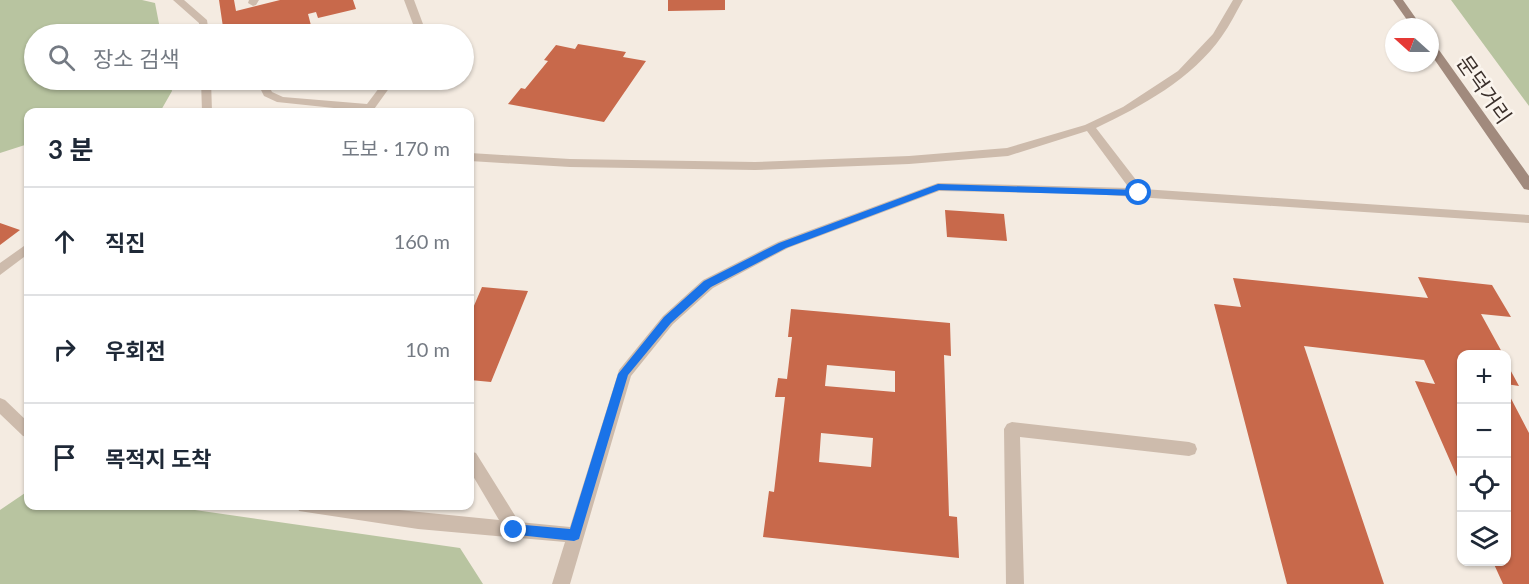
<!DOCTYPE html>
<html lang="ko">
<meta charset="utf-8">
<style>
:root{--surface:#fff;--page:#f6f6f7;--text:#1f2937;--muted:#747a83;--line:#e0e1e3}
body{margin:0;font-family:Lato,"Noto Sans KR",sans-serif;background:var(--page);color:var(--text)}
.controls{position:absolute;right:18px;bottom:18px;display:grid;overflow:hidden;border-radius:12px;box-shadow:0 2px 4px #0004}
.controls button{width:54px;height:54px;display:grid;place-items:center;padding:0;border:0;border-bottom:2px solid var(--line);background:var(--surface);color:var(--text);font:30px sans-serif}
.compass{position:absolute;left:1385px;top:18px;width:54px;height:54px;border-radius:50%;background:var(--surface);box-shadow:0 2px 4px #0004;rotate:291deg}
.stop{position:absolute;width:18px;height:18px;margin:-14px;border:4px solid #1a73e8;border-radius:50%;background:#fff}
.stop.end{background:#1a73e8;border-color:#fff;box-shadow:0 2px 6px #0008}
.list{margin:0;padding:0;list-style:none}
h2{display:flex;justify-content:space-between;align-items:center;height:78px;margin:0;padding:0 24px;font-size:26px}
h2 small{font-size:20px;font-weight:400;color:var(--muted)}
.list li{display:grid;grid-template-columns:39px 1fr auto;gap:18px;align-items:center;box-sizing:border-box;height:108px;padding:0 24px;border-top:2px solid var(--line)}
.list b{display:block;font-size:22px;white-space:nowrap}
.list em{font-size:20px;font-style:normal;color:var(--muted)}
.icon{flex:none;width:33px;height:33px;fill:none;stroke:currentColor;stroke-width:2;stroke-linecap:round;stroke-linejoin:round}
.map{position:relative;flex:none;width:1529px;height:584px;overflow:hidden}
.search{position:absolute;background:var(--surface);box-shadow:0 2px 4px #0004;left:24px;top:24px;width:450px;height:66px;display:flex;align-items:center;gap:15px;box-sizing:border-box;padding:0 21px;border-radius:33px;color:var(--muted);font-size:22px}
.panel{position:absolute;background:var(--surface);box-shadow:0 2px 4px #0004;left:24px;top:108px;width:450px;height:402px;border-radius:12px}
.map>svg:first-child{display:block}
.green{fill:#b8c4a0}
.building{fill:#c8694b;fill-rule:evenodd}
.lines{fill:none;stroke-linecap:round;stroke-linejoin:round}
.service{fill:#cdbbac;fill-rule:evenodd}
.secondary{fill:#a18a7d;fill-rule:evenodd}
.route{fill:#1a73e8}
.labels{text-anchor:middle;dominant-baseline:central;stroke-width:5;stroke-linejoin:round;paint-order:stroke}
.street-label{font-size:21px;fill:#3b302b;stroke:#fbf5ee}
</style>
<div class="map">
<svg width="1529" height="584" viewBox="0 0 1529 584">
<rect width="100%" height="100%" fill="#f4ebe1"/>
<path class="green" d="M0 0H142L155 3 161 34H34V80H170L172 91 160 112H28V144L0 153Z
M1451 0H1529V106Z
M28 491V506H167L460 548 483 584H0V510Z"/>
<path class="building" d="M219 0H234L236 11 280 0H353L356 9 318 18 316 12 308 14 313 33 309 34H224Z
M668 0H725V10L668 11Z
M578 44 626 52 623 57 646 61 604 122 508 104 521 88 525 89 548 61 544 60 556 45 575 49Z
M945 210 1004 214 1007 241 947 237Z
M0 223 20 230 0 245Z
M1418 277 1492 285 1511 317 1481 314 1503 354H1462V488L1415 381 1435 384 1424 360 1304 346 1384 584H1287L1214 304 1241 307 1233 278 1428 298Z
M482 287 528 291 491 382 470 380V315Z
M791 309 950 323 951 356 944 355 949 516 957 517 959 558 763 537 769 491 774 492 785 397H775L778 378 787 379 792 337H788ZM827 365 895 371V392L825 386ZM821 433 873 438 871 467 819 462Z
M1506 362 1519 386 1506 384Z
M1506 389 1529 433V584H1503L1493 562H1506Z"/>
<g class="lines">
<path class="service" d="M173 0H184L207 20 209 34H199V23Z
M249 0H259L256 5 253 6 248 3Z
M404 0H414L423 24 422 34H412L413 24Z
M1233 0H1243C1236 12 1230 25 1222 36 1192 79 1142 106 1096 128L1143 189 1529 215V223L1091 194 939 191 788 248 713 288 673 324 631 376 570 584H552L565 542 418 529 299 511 297 506H359L499 520 470 471V451L476 453 519 522 570 527 619 370 663 316 703 280 778 242 938 183 1129 188 1087 131 1008 156 909 164 755 170 570 167 470 161V153L570 159 755 162 909 156 1007 148 1085 125 1123 107 1178 71 1213 34Z
M201 80H211L212 112H202Z
M256 80H266L272 92 283 97 367 104 385 80H395L372 112 277 102 264 96Z
M24 246 28 248V254L0 275V263Z
M0 398 5 400 28 422V437L23 436 0 414Z
M1012 422 1189 442 1195 444 1197 449 1195 454 1189 456 1020 437 1024 584H1006L1004 429 1007 424Z"/>
<path class="secondary" d="M1393 0H1403L1422 27H1412Z
M1430 42 1434 43 1529 176V190L1524 189 1430 53Z"/>
</g>
<path class="route" d="M938 184 1139 190 1143 193 1139 196 939 190 786 248 711 287 671 323 628 375 579 539 574 541 509 534 508 530 514 524 570 529 618 374 664 317 704 281 779 243Z"/>
<g class="labels">
<g class="street-label">
<text transform="translate(1485 89) rotate(55)">문덕거리</text>
</g>
</g>
</svg>
<div class="controls">
<button>+</button>
<button>−</button>
<button><svg class="icon" aria-label="locate" viewBox="0 0 24 24"><circle cx="12" cy="12" r="6"/><path d="M12 2v4M12 18v4M2 12h4M18 12h4"/></svg></button>
<button><svg class="icon" aria-label="layers" viewBox="0 0 24 24"><path d="M12 4l9 5-9 5-9-5zM3 14l9 5 9-5"/></svg></button>
</div>
<svg class="compass" viewBox="-18 -18 36 36"><path d="M0-13l5 13h-10z" fill="#e53935"/><path d="M0 13l5-13h-10z" fill="#747a83"/></svg>
<div class="stop" style="left:1139px;top:193px"></div>
<div class="stop end" style="left:514px;top:530px"></div>
<div class="search"><svg class="icon" aria-label="search" viewBox="0 0 24 24"><circle cx="10" cy="10" r="6"/><path d="M15 15l6 6"/></svg>장소 검색</div>
<section class="panel">
<h2>3 분<small>도보 · 170 m</small></h2>
<ul class="list">
<li><svg class="icon" aria-label="ahead" viewBox="0 0 24 24"><path d="M12 20V5M6 11l6-6 6 6"/></svg><div><b>직진</b></div><em>160 m</em></li>
<li><svg class="icon" aria-label="right" viewBox="0 0 24 24"><path d="M7 20v-9h11M14 6l5 5-5 5"/></svg><div><b>우회전</b></div><em>10 m</em></li>
<li><svg class="icon" aria-label="arrive" viewBox="0 0 24 24"><path d="M6 21V4h12l-3 4 3 4H6"/></svg><div><b>목적지 도착</b></div></li>
</ul>
</section>
</div>
